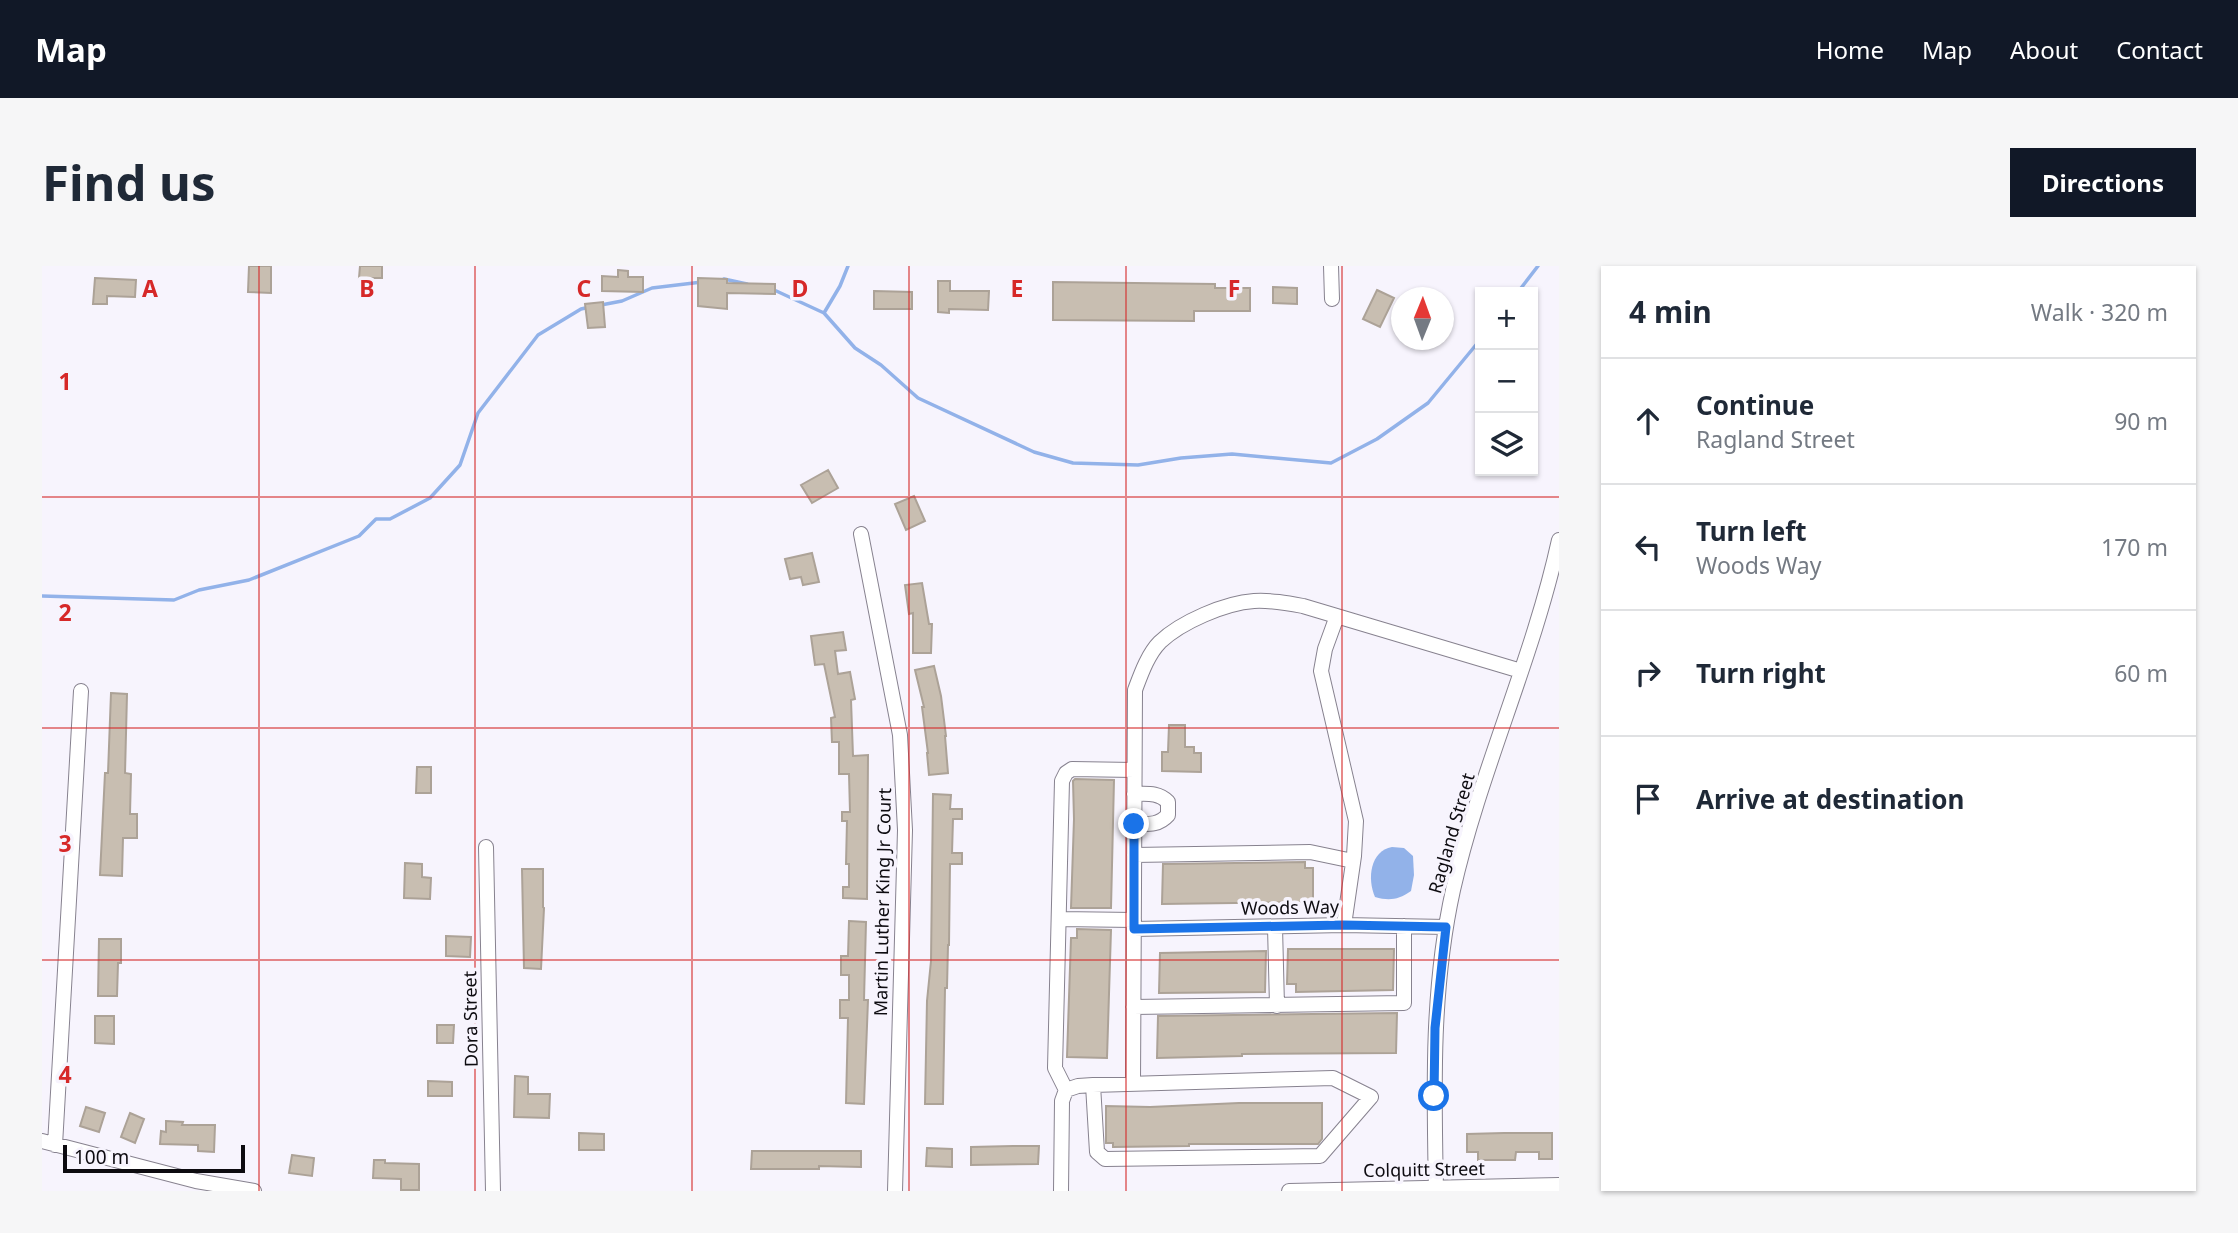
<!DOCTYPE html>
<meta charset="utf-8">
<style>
:root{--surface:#fff;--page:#f6f6f7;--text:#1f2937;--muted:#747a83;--line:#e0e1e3;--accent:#111827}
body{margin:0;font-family:"Noto Sans",sans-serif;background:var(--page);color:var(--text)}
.controls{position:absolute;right:21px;top:21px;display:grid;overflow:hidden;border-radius:0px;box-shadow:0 2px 5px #0004}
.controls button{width:63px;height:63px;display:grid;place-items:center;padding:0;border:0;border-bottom:2px solid var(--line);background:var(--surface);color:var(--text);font:35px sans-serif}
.compass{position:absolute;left:1349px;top:21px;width:63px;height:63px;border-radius:50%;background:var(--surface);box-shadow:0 2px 5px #0004;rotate:1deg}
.scale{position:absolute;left:21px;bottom:18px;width:182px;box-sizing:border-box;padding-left:7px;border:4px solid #0d0b10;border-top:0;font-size:19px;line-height:24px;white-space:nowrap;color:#0d0b10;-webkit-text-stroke:5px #f7f4fd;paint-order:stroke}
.stop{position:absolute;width:21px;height:21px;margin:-16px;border:5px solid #1a73e8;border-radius:50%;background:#fff}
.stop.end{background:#1a73e8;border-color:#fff;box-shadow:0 2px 7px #0008}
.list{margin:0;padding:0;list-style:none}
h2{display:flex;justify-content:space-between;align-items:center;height:91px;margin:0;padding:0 28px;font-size:30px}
h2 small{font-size:23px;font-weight:400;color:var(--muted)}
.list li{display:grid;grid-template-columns:46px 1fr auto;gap:21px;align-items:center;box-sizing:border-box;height:126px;padding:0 28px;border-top:2px solid var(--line)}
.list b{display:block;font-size:26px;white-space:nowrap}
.list p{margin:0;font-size:23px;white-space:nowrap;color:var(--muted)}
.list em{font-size:23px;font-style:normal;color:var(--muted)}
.icon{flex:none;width:38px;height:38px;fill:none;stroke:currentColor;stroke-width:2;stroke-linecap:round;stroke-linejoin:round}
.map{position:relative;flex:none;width:1517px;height:925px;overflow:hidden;border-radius:0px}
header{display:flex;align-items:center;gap:42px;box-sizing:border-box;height:98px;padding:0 35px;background:var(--accent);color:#fff}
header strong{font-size:33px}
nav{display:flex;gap:38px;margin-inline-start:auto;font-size:24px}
.intro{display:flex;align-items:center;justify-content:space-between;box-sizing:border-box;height:168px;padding:0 42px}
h1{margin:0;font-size:49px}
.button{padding:18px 32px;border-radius:0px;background:var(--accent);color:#fff;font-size:24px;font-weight:700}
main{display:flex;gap:42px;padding:0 42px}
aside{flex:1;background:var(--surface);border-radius:0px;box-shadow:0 2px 5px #0004}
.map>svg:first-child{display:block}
.water{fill:#92b2e9}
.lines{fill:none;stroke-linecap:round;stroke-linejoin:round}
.stream{stroke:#92b2e9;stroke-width:3.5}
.building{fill:#c8beb1;stroke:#aca297;stroke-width:2}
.minor-casing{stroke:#87828f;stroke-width:16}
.minor{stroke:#fff;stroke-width:14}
.route{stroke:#1a73e8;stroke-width:9}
.grid{fill:none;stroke:#d62828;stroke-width:2;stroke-opacity:0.55}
.labels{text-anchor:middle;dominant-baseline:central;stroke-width:7;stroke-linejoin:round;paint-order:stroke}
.street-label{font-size:18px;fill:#0d0b10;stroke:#f7f4fd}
.grid-label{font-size:23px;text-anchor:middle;font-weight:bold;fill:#d62828;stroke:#f7f4fd;stroke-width:7;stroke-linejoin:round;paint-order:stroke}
</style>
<header>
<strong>Map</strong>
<nav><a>Home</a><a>Map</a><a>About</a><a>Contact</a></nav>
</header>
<div class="intro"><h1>Find us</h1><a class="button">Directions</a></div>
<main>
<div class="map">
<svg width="1517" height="925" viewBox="0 0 1517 925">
<rect width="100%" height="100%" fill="#f7f4fd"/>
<path class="water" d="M1350 581 1362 582 1371 590 1372 609 1369 625C1356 634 1347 635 1333 631 1325 613 1328 585 1350 581Z"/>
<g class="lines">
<path class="stream" d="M682 13 705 18
M730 23 782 47 813 82 839 99 876 132 992 186 1031 197 1096 199 1139 192 1190 188 1289 197 1335 173 1386 137 1438 74
M1476 26 1496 0
M559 39 580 35 610 22 660 16
M782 47 798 20 806 0
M0 330 132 334 157 324 207 314 317 270 334 253H348L388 232 418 199 436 147 496 69 539 43 548 41"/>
</g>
<path class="building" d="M207 0H229V27L206 26Z
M318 0H340V12H317Z
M576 4 586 5V11H601V26L560 25V10L576 11Z
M53 12 94 14 93 31 65 30V38H51Z
M656 12 685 13V17L733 18V28L685 27V43L656 40Z
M896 15H908V25H947L946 44 907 43V47L896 46Z
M1011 16 1173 18V22H1208V45H1152V55L1011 54Z
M1231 21 1255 22V38L1231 37Z
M1335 24 1352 32 1338 61 1321 53Z
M832 25 870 26V43H832Z
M561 36 563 61 546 62 543 38Z
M786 204 796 222 770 237 759 219Z
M872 230 883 255 864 264 853 238Z
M770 287 777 316 761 319 759 311 748 313 743 293Z
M880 317 887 358H890L889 387H871V347L867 348 863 319Z
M801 366 804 384 793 385 796 408 808 406 813 433 809 434 811 490 826 489 825 633 801 632V621H807V598H804L805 555H800V546H808L807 508H797V476H790L789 452 793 451 782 398 773 399 769 370Z
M892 400 899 430 904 470H903L906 507 887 509 885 487H886L880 441H882L873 404Z
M69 427 85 428 83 507 89 508 88 548H95V572H81L80 610 58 609 63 507H66Z
M1127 459H1143V481H1152V487H1159V506L1120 505V486H1126Z
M375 501H389V527H374Z
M1033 513 1072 514 1069 642H1029L1032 553 1031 515Z
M891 528 909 529 908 543H920V553H911L910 587H920V598H908L907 679H906L905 722H903L901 838H883L885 735 889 695Z
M1263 596V602H1271V636L1120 638 1121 598Z
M363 597 380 598V611L389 612 388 633 362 632Z
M480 603H501V641L502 642 499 703 482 702Z
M807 655 824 656 822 734H826L822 838 804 837 806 752H798V734H807V709H799V690H806Z
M1035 663 1069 664 1065 792 1025 791 1029 672H1035Z
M404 670 429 671 428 691 404 690Z
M57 673H79V697H76L75 730H56Z
M1246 683H1352L1351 724 1254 726V718H1245Z
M1224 685 1223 726 1117 727 1118 687Z
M1355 747 1354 787 1200 788V790L1115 792 1116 750Z
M53 750H72V778L53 777Z
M395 759H412L411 777H395Z
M473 810 486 811V828H508L507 852 472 851Z
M386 815 410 816V830H386Z
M1197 837H1280V873L1276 878H1147V880L1071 881V877H1064V840L1108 841Z
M44 841 63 847 57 866 38 860Z
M88 847 102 853 93 877 79 871Z
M124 855 141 856 140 859H173L172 886 156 885V879L118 878 119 865 124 866Z
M537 867 562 868V884H537Z
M1462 867H1510V893H1497V886H1474L1473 894H1436V886H1425V868Z
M971 880H997L996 898 929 899V881Z
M885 882 910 883V901L884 900Z
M710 885H819V901L777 900V903H709Z
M250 889 272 892 270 910 247 907Z
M332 894H343V897L377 898V924H359V913L331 912Z"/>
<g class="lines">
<defs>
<path id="minor" d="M1289 0 1290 33
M819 268 858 469 863 564 853 925
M1295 350 1283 383 1279 405 1314 555 1312 590 1302 659
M1092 558C1105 558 1116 560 1126 549V536C1116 526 1105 528 1092 528
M444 581 451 925
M1092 589 1268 586 1311 595
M1017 653 1092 654
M1233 661 1235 740
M1092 663 1302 659 1404 661
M1091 741 1362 737V660
M1091 818 1093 424C1099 408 1106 388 1118 376 1139 356 1183 337 1212 335 1229 334 1245 337 1261 340L1479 405
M1024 824 1013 802 1020 515 1024 507 1030 503 1092 504
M0 875 154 915 212 925
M13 879 39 425
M1019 925 1020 835 1024 824 1036 820 1051 819 1291 812 1329 831 1278 890 1063 893 1055 886 1051 819
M1247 925 1517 919
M1394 925C1392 824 1389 724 1411 624 1438 505 1491 393 1517 274"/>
</defs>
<use href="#minor" class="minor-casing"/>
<use href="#minor" class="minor"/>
</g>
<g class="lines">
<path class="route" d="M1092 558V663L1301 659 1404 661 1393 762 1392 830"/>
</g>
<path class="grid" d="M217 0V925M433 0V925M650 0V925M867 0V925M1084 0V925M1300 0V925M0 231H1517M0 462H1517M0 694H1517"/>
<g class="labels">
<g class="street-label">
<text transform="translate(1409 567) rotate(-74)">Ragland Street</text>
<text transform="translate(840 636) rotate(-89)">Martin Luther King Jr Court</text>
<text transform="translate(1248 641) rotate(-1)">Woods Way</text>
<text transform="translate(428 753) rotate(-91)">Dora Street</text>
<text transform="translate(1382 903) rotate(-1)">Colquitt Street</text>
</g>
</g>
<g class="grid-label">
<text x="108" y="31">A</text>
<text x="325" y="31">B</text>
<text x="542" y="31">C</text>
<text x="758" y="31">D</text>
<text x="975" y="31">E</text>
<text x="1192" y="31">F</text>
<text x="23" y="124">1</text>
<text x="23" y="355">2</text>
<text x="23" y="586">3</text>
<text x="23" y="817">4</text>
</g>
</svg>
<div class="controls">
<button>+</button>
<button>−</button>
<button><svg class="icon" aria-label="layers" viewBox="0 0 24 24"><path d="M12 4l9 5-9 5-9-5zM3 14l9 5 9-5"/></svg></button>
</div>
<svg class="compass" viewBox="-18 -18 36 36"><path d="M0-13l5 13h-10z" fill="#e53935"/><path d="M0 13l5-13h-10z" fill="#747a83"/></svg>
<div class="scale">100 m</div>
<div class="stop" style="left:1392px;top:830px"></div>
<div class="stop end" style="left:1092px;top:558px"></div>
</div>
<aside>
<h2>4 min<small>Walk · 320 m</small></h2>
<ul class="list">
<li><svg class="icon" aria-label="ahead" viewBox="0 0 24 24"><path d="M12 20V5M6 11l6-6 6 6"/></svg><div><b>Continue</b><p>Ragland Street</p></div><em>90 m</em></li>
<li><svg class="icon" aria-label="left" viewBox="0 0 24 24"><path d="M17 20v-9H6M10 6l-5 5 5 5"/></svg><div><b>Turn left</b><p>Woods Way</p></div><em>170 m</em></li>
<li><svg class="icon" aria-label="right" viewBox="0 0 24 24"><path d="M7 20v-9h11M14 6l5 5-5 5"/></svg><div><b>Turn right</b></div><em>60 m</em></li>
<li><svg class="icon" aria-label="arrive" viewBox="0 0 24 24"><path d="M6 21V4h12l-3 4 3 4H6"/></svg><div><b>Arrive at destination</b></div></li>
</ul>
</aside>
</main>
